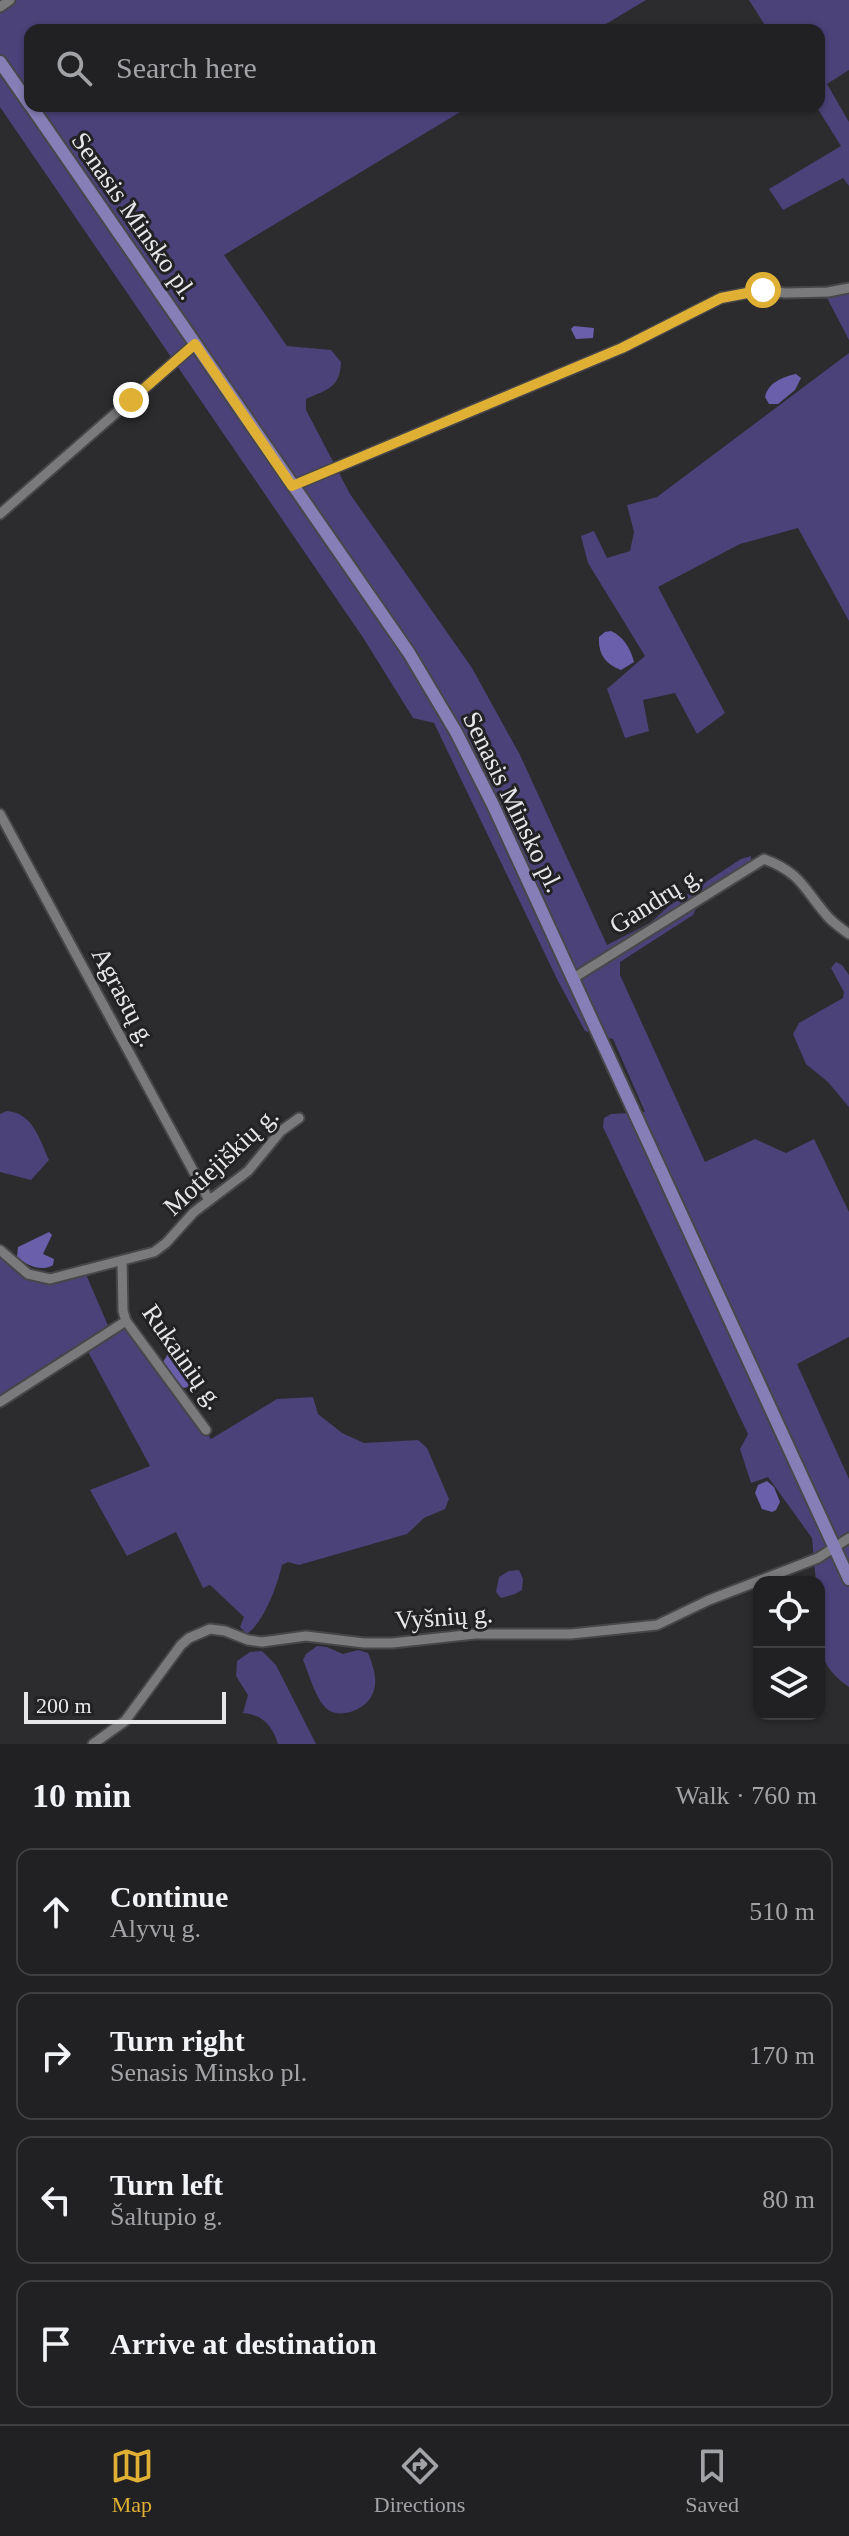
<!DOCTYPE html>
<meta charset="utf-8">
<style>
:root{--surface:#212123;--page:#29292b;--text:#f1f3f6;--muted:#a2a3a6;--line:#3e3e41;--accent:#e0b034}
body{margin:0;font-family:"Times New Roman",serif;background:var(--page);color:var(--text)}
.controls{position:absolute;right:24px;bottom:24px;display:grid;overflow:hidden;border-radius:16px;box-shadow:0 2px 6px #0004}
.controls button{width:72px;height:72px;display:grid;place-items:center;padding:0;border:0;border-bottom:2px solid var(--line);background:var(--surface);color:var(--text);font:40px sans-serif}
.scale{position:absolute;left:24px;bottom:20px;width:202px;box-sizing:border-box;padding-left:8px;border:4px solid #e7e7e9;border-top:0;font-size:22px;line-height:28px;white-space:nowrap;color:#e7e7e9;-webkit-text-stroke:6px #222225;paint-order:stroke}
.stop{position:absolute;width:24px;height:24px;margin:-18px;border:6px solid #e0b034;border-radius:50%;background:#fff}
.stop.end{background:#e0b034;border-color:#fff;box-shadow:0 2px 8px #0008}
.list{margin:0;padding:0;list-style:none}
h2{display:flex;justify-content:space-between;align-items:center;height:104px;margin:0;padding:0 32px;font-size:34px}
h2 small{font-size:26px;font-weight:400;color:var(--muted)}
.list li{display:grid;grid-template-columns:52px 1fr auto;gap:24px;align-items:center;box-sizing:border-box;height:128px;margin:0 16px 16px;padding:0 16px;border:2px solid var(--line);border-radius:16px}
.list b{display:block;font-size:30px;white-space:nowrap}
.list p{margin:0;font-size:26px;white-space:nowrap;color:var(--muted)}
.list em{font-size:26px;font-style:normal;color:var(--muted)}
.icon{flex:none;width:44px;height:44px;fill:none;stroke:currentColor;stroke-width:2;stroke-linecap:round;stroke-linejoin:round}
.map{position:relative;flex:none;width:849px;height:1744px;overflow:hidden}
.search{position:absolute;background:var(--surface);box-shadow:0 2px 6px #0004;left:24px;right:24px;top:24px;height:88px;display:flex;align-items:center;gap:20px;box-sizing:border-box;padding:0 28px;border-radius:16px;color:var(--muted);font-size:30px}
.sheet{height:680px;background:var(--surface)}
nav{display:flex;justify-content:space-around;align-items:center;box-sizing:border-box;height:112px;border-top:2px solid var(--line);background:var(--surface);font-size:22px;color:var(--muted)}
nav a{display:grid;justify-items:center;gap:4px}
nav .on{color:var(--accent)}
.map>svg:first-child{display:block}
.green{fill:#4a4278}
.water{fill:#695fab}
.lines{fill:none;stroke-linecap:round;stroke-linejoin:round}
.minor-casing{stroke:#474749;stroke-width:13}
.major-casing{stroke:#474749;stroke-width:16}
.minor{stroke:#7a7a7d;stroke-width:9}
.major{stroke:#867fb7;stroke-width:12}
.route{stroke:#e0b034;stroke-width:10}
.labels{text-anchor:middle;dominant-baseline:central;stroke-width:6;stroke-linejoin:round;paint-order:stroke}
.street-label{font-size:26px;fill:#e7e7e9;stroke:#222225}
</style>
<div class="map">
<svg width="849" height="1744" viewBox="0 0 849 1744">
<rect width="100%" height="100%" fill="#2c2c2f"/>
<path class="green" d="M0 0H646L596 30H30V106H470L224 255 287 346 331 350 341 362C340 388 328 389 306 399V410L350 494 472 668 520 755 607 945 650 923 669 906 741 859 751 856V861L702 896 693 915 620 962V975L705 1162 755 1139 786 1153 814 1139 849 1212V1337L797 1364 849 1479V1687C840 1681 828 1670 824 1659 819 1642 819 1600 819 1582H816L812 1538 768 1477 751 1483 740 1449 748 1434 603 1127 604 1118 611 1114 645 1112 613 1039 585 1031 558 981 434 723 413 718 364 639 0 107Z
M749 0H849V70L827 84 849 122V186L843 178 783 210 769 189 841 146 816 106H819V30H768Z
M849 283V340L823 290Z
M849 353V621L798 528 740 544 658 587 725 713 697 734 675 693 643 700 649 731 625 738 607 689 645 656 588 563 581 536 594 531 607 558 630 551 634 532 627 505 657 497Z
M836 962 842 965 849 975V1107L828 1082 806 1064 793 1034 799 1023 843 998 844 992 831 968Z
M7 1111C33 1113 40 1140 49 1160L31 1180 0 1172V1114Z
M0 1255 30 1278 85 1272 109 1328 0 1403Z
M124 1325 211 1439 277 1399 313 1397 318 1414 342 1433 364 1443 418 1440 427 1448 449 1499 445 1509 424 1518 407 1534 299 1565 288 1562 282 1565C277 1586 264 1622 247 1634L240 1627 244 1617 210 1585 203 1588 176 1532 127 1556 90 1490 150 1466 86 1348Z
M519 1570 523 1579 522 1590 515 1594 501 1598 496 1592 499 1577 509 1571Z
M317 1646 327 1647 343 1654 358 1650 368 1653C373 1665 379 1682 372 1695 365 1711 336 1721 324 1706 314 1694 309 1674 303 1660L306 1654Z
M262 1651 276 1665 316 1744H278C272 1725 263 1715 243 1713L248 1695 236 1676 237 1661 250 1652Z"/>
<path class="water" d="M574 326 594 328 593 338 576 339 571 329Z
M796 374 801 378 795 390 778 404H769L765 397C768 383 782 377 796 374Z
M611 631C623 636 631 649 634 662L621 670C605 664 598 654 599 637L605 632Z
M49 1232 52 1235 43 1254 54 1259 53 1265C42 1272 27 1266 17 1257L18 1247Z
M168 1354 179 1356 195 1377V1380L190 1386 184 1388 177 1383 163 1362Z
M767 1481 774 1487 780 1502 776 1510 772 1512 762 1509 755 1493 758 1485Z"/>
<g class="lines">
<defs>
<path id="minor" d="M0 7 10 0
M292 486 622 348 721 298 763 290 785 293 828 292 849 288
M0 514 195 344
M0 814 209 1200
M572 979 764 859C802 873 804 890 829 918 835 924 842 929 849 934
M0 1250 28 1274 50 1279 154 1252 166 1243 194 1212 248 1171 281 1131 299 1118
M122 1261 123 1311 126 1321 206 1430
M0 1402 126 1321
M93 1744 125 1721 181 1645 189 1638 210 1629 225 1631 248 1640 262 1642 306 1636 364 1643H392L475 1634H571L657 1625 709 1600 818 1558 849 1538"/>
<path id="major" d="M0 62 30 105
M31 106 409 653 456 732 493 805 849 1579"/>
</defs>
<use href="#minor" class="minor-casing"/>
<use href="#major" class="major-casing"/>
<use href="#minor" class="minor"/>
<use href="#major" class="major"/>
</g>
<g class="lines">
<path class="route" d="M131 400 195 344 292 486 622 348 721 298 763 290"/>
</g>
<g class="labels">
<g class="street-label">
<text transform="translate(134 216) rotate(55)">Senasis Minsko pl.</text>
<text transform="translate(513 802) rotate(64)">Senasis Minsko pl.</text>
<text transform="translate(656 900) rotate(-32)">Gandrų g.</text>
<text transform="translate(124 997) rotate(62)">Agrastų g.</text>
<text transform="translate(221 1161) rotate(-43)">Motiejiškių g.</text>
<text transform="translate(183 1357) rotate(55)">Rukainių g.</text>
<text transform="translate(444 1617) rotate(-4)">Vyšnių g.</text>
</g>
</g>
</svg>
<div class="controls">
<button><svg class="icon" aria-label="locate" viewBox="0 0 24 24"><circle cx="12" cy="12" r="6"/><path d="M12 2v4M12 18v4M2 12h4M18 12h4"/></svg></button>
<button><svg class="icon" aria-label="layers" viewBox="0 0 24 24"><path d="M12 4l9 5-9 5-9-5zM3 14l9 5 9-5"/></svg></button>
</div>
<div class="scale">200 m</div>
<div class="stop" style="left:763px;top:290px"></div>
<div class="stop end" style="left:131px;top:400px"></div>
<div class="search"><svg class="icon" aria-label="search" viewBox="0 0 24 24"><circle cx="10" cy="10" r="6"/><path d="M15 15l6 6"/></svg>Search here</div>
</div>
<section class="sheet">
<h2>10 min<small>Walk · 760 m</small></h2>
<ul class="list">
<li><svg class="icon" aria-label="ahead" viewBox="0 0 24 24"><path d="M12 20V5M6 11l6-6 6 6"/></svg><div><b>Continue</b><p>Alyvų g.</p></div><em>510 m</em></li>
<li><svg class="icon" aria-label="right" viewBox="0 0 24 24"><path d="M7 20v-9h11M14 6l5 5-5 5"/></svg><div><b>Turn right</b><p>Senasis Minsko pl.</p></div><em>170 m</em></li>
<li><svg class="icon" aria-label="left" viewBox="0 0 24 24"><path d="M17 20v-9H6M10 6l-5 5 5 5"/></svg><div><b>Turn left</b><p>Šaltupio g.</p></div><em>80 m</em></li>
<li><svg class="icon" aria-label="arrive" viewBox="0 0 24 24"><path d="M6 21V4h12l-3 4 3 4H6"/></svg><div><b>Arrive at destination</b></div></li>
</ul>
</section>
<nav>
<a class="on"><svg class="icon" aria-label="map" viewBox="0 0 24 24"><path d="M3 6l6-2 6 2 6-2v14l-6 2-6-2-6 2zM9 4v14M15 6v14"/></svg>Map</a>
<a><svg class="icon" aria-label="directions" viewBox="0 0 24 24"><path d="M12 3l9 9-9 9-9-9zM9 14v-3h6M13 9l2 2-2 2"/></svg>Directions</a>
<a><svg class="icon" aria-label="saved" viewBox="0 0 24 24"><path d="M7 4h10v16l-5-4-5 4z"/></svg>Saved</a>
</nav>
